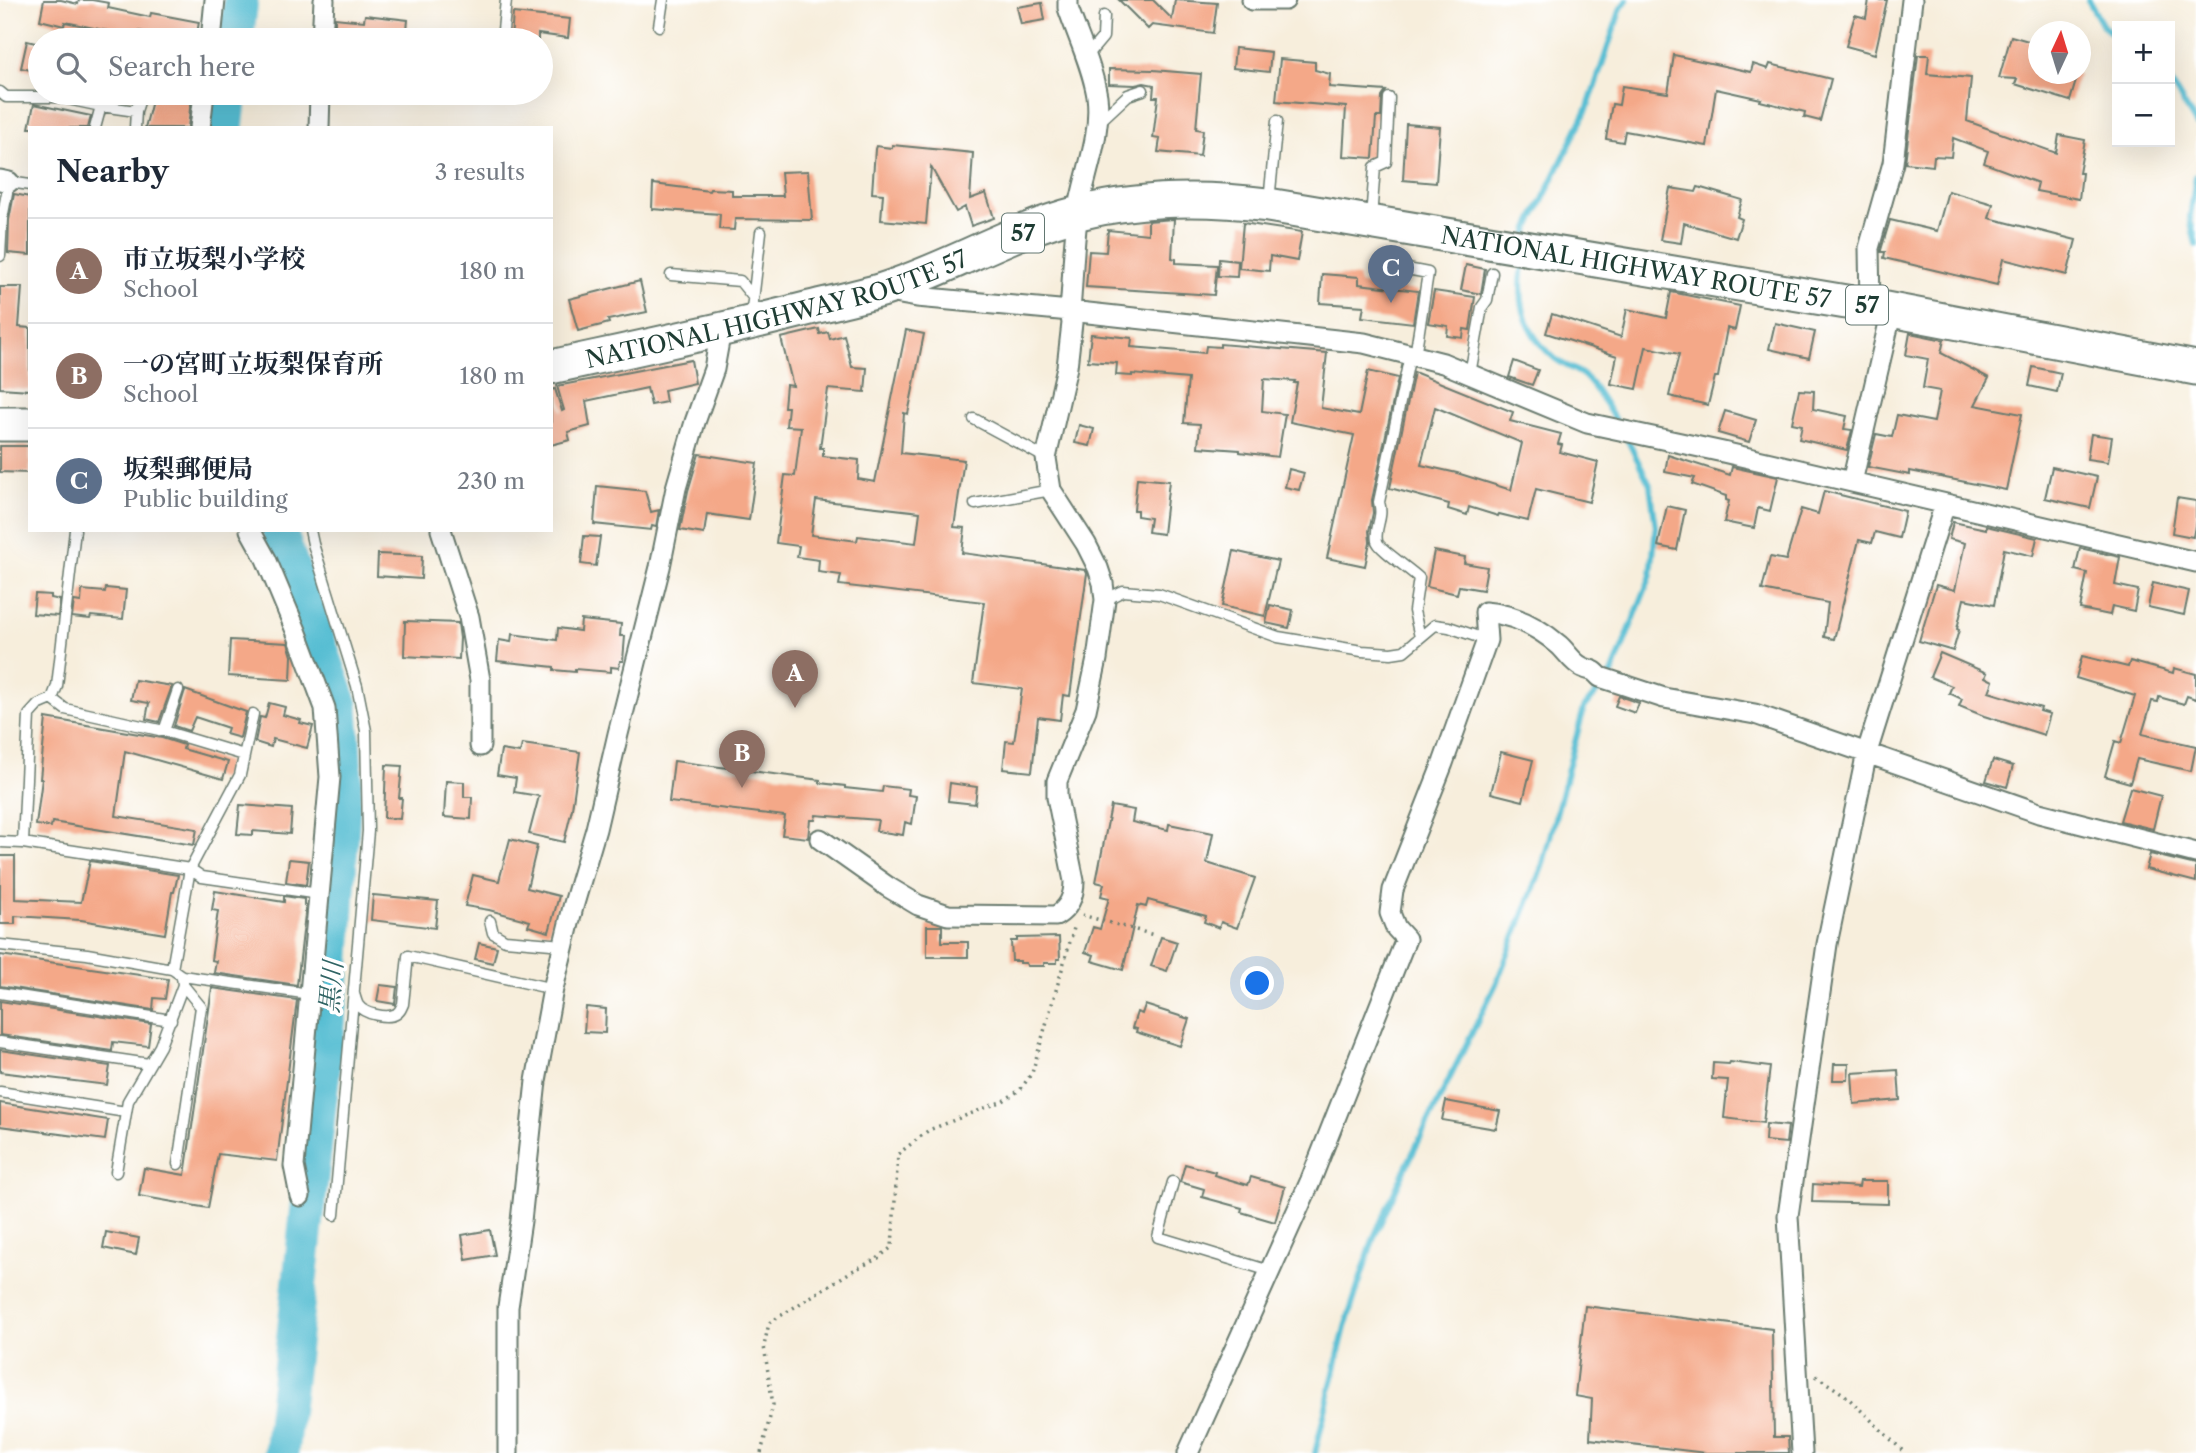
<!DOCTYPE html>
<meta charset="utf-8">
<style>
:root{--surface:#fff;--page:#f6f6f7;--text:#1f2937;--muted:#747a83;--line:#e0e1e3;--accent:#0b8043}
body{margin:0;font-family:"Libre Caslon Text","Noto Serif JP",serif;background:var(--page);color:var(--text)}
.controls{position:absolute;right:21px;top:21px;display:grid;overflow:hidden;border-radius:0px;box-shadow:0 7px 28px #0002}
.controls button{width:63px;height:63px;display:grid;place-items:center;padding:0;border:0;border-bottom:2px solid var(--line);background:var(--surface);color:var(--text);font:35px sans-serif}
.compass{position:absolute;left:2028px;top:21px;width:63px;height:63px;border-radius:50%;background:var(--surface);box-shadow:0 7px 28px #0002;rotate:4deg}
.you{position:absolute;left:1258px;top:984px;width:24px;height:24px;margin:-18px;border:5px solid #fff;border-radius:50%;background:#1a73e8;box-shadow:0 0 0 10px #1a73e833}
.badge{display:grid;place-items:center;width:46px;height:46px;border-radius:50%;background:var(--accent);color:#fff;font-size:23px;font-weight:700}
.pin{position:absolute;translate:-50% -58px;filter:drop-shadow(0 2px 4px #0008)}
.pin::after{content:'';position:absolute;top:37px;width:24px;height:21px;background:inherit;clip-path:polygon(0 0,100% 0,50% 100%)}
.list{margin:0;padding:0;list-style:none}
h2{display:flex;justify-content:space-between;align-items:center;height:91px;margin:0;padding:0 28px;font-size:30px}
h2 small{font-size:23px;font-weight:400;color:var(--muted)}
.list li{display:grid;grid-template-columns:46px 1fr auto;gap:21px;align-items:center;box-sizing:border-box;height:105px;padding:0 28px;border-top:2px solid var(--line)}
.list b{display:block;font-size:26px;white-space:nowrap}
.list p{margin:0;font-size:23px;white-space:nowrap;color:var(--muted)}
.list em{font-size:23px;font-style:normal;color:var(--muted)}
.icon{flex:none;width:38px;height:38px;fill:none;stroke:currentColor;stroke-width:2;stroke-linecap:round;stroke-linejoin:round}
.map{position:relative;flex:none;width:2196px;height:1453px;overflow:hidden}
.search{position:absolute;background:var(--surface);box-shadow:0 7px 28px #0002;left:28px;top:28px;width:525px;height:77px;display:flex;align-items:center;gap:18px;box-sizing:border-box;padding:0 24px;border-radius:38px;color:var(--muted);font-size:26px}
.panel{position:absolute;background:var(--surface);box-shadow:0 7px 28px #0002;left:28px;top:126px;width:525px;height:406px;border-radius:0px}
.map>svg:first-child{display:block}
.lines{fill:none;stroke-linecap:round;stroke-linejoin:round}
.stream{stroke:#56bed3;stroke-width:6}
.river{stroke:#56bed3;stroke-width:35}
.building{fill:#f4a888;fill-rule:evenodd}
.service-casing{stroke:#6b7b6f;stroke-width:13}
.minor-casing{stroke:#6b7b6f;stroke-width:23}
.trunk-casing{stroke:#6b7b6f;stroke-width:37}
.path{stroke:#6b7b6f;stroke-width:3.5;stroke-dasharray:2 5;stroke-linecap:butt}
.service{stroke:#fff;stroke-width:10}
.minor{stroke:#fff;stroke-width:19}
.trunk{stroke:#fff;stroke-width:33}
.labels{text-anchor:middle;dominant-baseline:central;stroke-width:7;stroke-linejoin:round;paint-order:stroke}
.shield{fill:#fff;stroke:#627771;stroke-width:2}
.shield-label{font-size:23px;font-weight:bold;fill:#1f3d34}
.street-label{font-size:24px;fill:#1f3d34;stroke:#fff}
.water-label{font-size:26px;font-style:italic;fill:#306464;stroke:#fff}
</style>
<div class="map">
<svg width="2196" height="1453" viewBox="0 0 2196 1453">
<rect width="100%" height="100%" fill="#fff"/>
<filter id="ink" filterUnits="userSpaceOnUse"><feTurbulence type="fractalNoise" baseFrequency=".0143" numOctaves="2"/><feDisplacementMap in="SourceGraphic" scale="14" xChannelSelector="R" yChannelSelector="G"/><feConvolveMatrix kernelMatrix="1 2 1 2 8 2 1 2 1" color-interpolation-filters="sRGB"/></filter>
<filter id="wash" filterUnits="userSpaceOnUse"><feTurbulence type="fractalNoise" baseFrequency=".00686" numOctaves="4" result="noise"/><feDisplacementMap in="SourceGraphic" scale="28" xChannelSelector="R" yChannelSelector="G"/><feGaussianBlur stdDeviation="1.57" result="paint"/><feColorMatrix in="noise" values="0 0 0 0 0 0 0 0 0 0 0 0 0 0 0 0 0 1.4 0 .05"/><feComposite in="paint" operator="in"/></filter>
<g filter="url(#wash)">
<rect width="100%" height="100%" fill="#f7eedc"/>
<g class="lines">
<path class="stream" d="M2088 0 2103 26 2117 38
M2170 81 2196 124
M2196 176 2190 218 2196 245
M1526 240 1529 228 1588 107 1621 8 1627 0
M1524 258C1517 296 1521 329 1552 356 1561 365 1574 368 1584 376 1598 389 1608 409 1618 425
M1315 1453 1345 1327 1374 1237 1407 1165 1496 984 1542 867 1584 708 1612 674 1651 575 1656 527 1650 485 1626 437"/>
<path class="river" d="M236 40 241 0
M226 128 230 93
M279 530 341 705 345 776 332 988 281 1453"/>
</g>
<g id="blocks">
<path class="building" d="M44 0H61L78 4 79 0H92L109 3 108 8 150 17 151 13 199 22 196 40H175L176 38 138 31 137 37 65 22 64 26 40 20Z
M1119 0H1153L1172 19 1175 0 1217 3 1213 33 1152 25 1148 29Z
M1869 0H1887L1875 54 1846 46 1855 15 1866 18Z
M1042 3 1045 20 1021 24 1017 7Z
M513 13 570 19 568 38 538 34V40H511Z
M365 15 408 20 406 40H362L363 37 335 34V18L364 21Z
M2011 36 2039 44V74H2078L2070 101 2015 84 2017 79 1999 78Z
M27 41 40 44V72L21 68Z
M1235 48 1271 52 1269 72 1233 68Z
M1674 55 1751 72 1753 64 1768 69 1770 64 1831 79 1820 121 1804 117 1805 112 1760 101 1761 99 1716 89 1707 146 1625 131 1623 142 1606 139 1612 104 1619 105 1622 86 1668 93Z
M1918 55H1929L1927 74 1971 78 1967 121 2056 153 2059 135 2085 140 2079 173H2082L2079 199 2036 191 2038 183 1984 163 1988 151 1953 138 1951 157 1934 156 1933 166 1905 163Z
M1280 59 1315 62V70L1330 74 1329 87 1386 91 1382 97 1381 117H1376L1373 158 1343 156 1346 107 1276 101Z
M1109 69 1153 70 1201 74 1196 129 1203 130 1200 156 1158 152 1160 139 1153 138 1158 97H1153L1154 85 1144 83 1135 85 1109 84Z
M154 93H166L191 99 188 128H145Z
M34 104 91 116 88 128H29Z
M1406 124 1440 127 1436 183 1403 180Z
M892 145 973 153 970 199 986 193 994 218 971 226 965 207 956 212 931 167 926 224 881 220 883 194 872 193 875 149 876 146 892 148Z
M808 171 812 220 735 219 734 230 719 229 720 214 652 209 653 184 709 191 710 189 732 190V196H783L781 172Z
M1698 187 1742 200 1737 217 1742 219 1736 238 1684 223 1681 243 1660 240 1670 188 1696 192Z
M1948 191 1993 204 1989 218 2076 240 2067 275 2003 259 1997 285 1884 258 1885 252H1881V250L1890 220 1937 231Z
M14 194 30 197V255L8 253 9 220Z
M1174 219 1172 258 1176 259V263L1217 265 1214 295 1086 287 1089 251 1106 252 1108 230 1148 234V221Z
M1243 223 1302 232 1297 261 1270 256 1269 271 1239 268Z
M1219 259 1238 261 1237 277 1218 276Z
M1466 265 1485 269 1481 294 1461 290Z
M1322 274 1359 277V284L1418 291 1413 323 1362 317 1364 306 1320 303Z
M640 281 647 312 608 320 609 323 578 331 569 299Z
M0 287H22L19 327 30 328V390L0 388Z
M1434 291 1475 297 1470 330 1464 329 1463 338 1447 336 1448 326 1428 323Z
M1671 292 1740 306 1735 330 1727 328 1718 377H1715L1708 405 1669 396 1679 354 1646 347 1637 389 1611 384 1617 356 1546 333 1552 314 1621 337 1627 309 1666 318Z
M1775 323 1815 332 1809 358 1769 349Z
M819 329 820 334 828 332 830 339 844 335 852 367 867 368 865 392 828 389 820 448H823V456L859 460 858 479 875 482 906 330 924 334 908 414 904 413 901 453 964 460 954 527 965 528 962 553 1085 570 1087 573 1070 696 1063 695 1060 720 1038 717 1032 772 1003 769 1006 741 1014 742 1022 689 973 683 984 602 839 585 841 575 818 572 819 560 797 557 799 546 776 543 785 475 795 476 801 427 786 426 788 407H784L786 385 793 386 781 338ZM816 500 920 512 916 543 858 536 857 541 811 535Z
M1910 333 1944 340 1941 353 1989 378 1975 405 2022 414 2006 490 1910 471V475L1868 467 1876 434 1892 437 1897 415 1934 422 1940 391 1923 388 1928 359 1906 355Z
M1091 334 1132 338 1131 347 1205 353 1206 346 1220 347V344L1327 353 1321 408 1359 415 1368 371 1398 378 1372 500 1373 513 1369 531 1370 542 1365 566 1327 558 1354 435 1290 422 1297 383H1294L1295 381 1264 379 1262 411 1285 414 1278 457 1240 452V450L1198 447 1200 424 1184 423 1188 379 1132 374V376L1116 375 1117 363 1088 361Z
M691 360 695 383 664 390 666 402 651 405 647 388 586 401 590 426 568 432 570 440 551 445V390L555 389 562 411 564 410 557 386Z
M1514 361 1538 370 1532 385 1509 377Z
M2033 367 2061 373 2057 392 2029 386Z
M1414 372 1513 412 1510 421 1561 434 1558 444 1562 445 1560 452 1598 462 1589 502 1536 489 1528 521 1499 514 1498 516 1469 507 1467 515 1448 509 1449 504 1390 488ZM1435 407 1522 443 1511 490 1457 473 1421 465Z
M1799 390 1814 391 1813 409 1847 416 1844 429 1852 430 1847 450 1799 439 1802 425 1792 423Z
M1725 411 1756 420 1749 442 1718 433Z
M1079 425 1094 429 1090 446 1075 443Z
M2091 434 2112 437 2108 462 2087 459Z
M0 446H30V473L0 472Z
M699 454 757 463 749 520 707 514 704 534 680 530 688 491Z
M1668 455 1730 475 1732 467 1778 477 1770 511 1758 508 1754 528 1724 522 1729 501 1726 500V496L1692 484 1695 478 1665 472Z
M2052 467 2097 477 2090 508 2045 498Z
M1289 469 1304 473 1299 490 1285 487Z
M1137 478 1169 481 1163 534 1148 532 1150 518 1137 516V510H1134Z
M597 486 645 491 651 512 659 510 656 527 652 526 651 530 594 524Z
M1824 491 1905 511 1899 538 1875 532 1872 543 1859 540 1834 639 1824 637 1828 603 1762 590 1770 557 1786 560 1801 509 1818 514Z
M2177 498 2196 501V520L2193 537 2172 533Z
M1667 506 1685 510 1677 550 1658 546Z
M1953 522 1986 529V526L2037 538 2033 556 2004 549 1994 605 1964 599 1957 629 1959 630 1953 651 1919 641 1936 585 1955 590 1965 543 1949 539Z
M584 536 600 537 596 566 581 564Z
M2080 548 2120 557 2115 585 2138 590 2134 611 2112 606 2110 615 2080 609 2087 573 2075 570Z
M1234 551 1278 561 1265 616 1222 606Z
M1434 551 1465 557 1464 563 1487 567 1483 590 1459 586 1457 594 1427 587Z
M378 554 422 556 421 579 377 576Z
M2153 583 2189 591 2184 615 2148 607Z
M106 588 126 590 123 619 91 616 90 619 72 617 74 601 81 602 82 590 105 592Z
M35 594 51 595V598L60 600 58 616 33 614Z
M1270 605 1293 610 1289 628 1266 623Z
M581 620 621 624 620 636H625L623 661H620L619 668 611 667V672L575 669V672L554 670V667L497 661 499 640 511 642 512 634 557 640 558 628 580 631Z
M405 621 458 623 460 638 459 659 404 656Z
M230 640 288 643 292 656 291 680 228 676Z
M1940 653 1987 673 1985 677 1993 681 1989 692 2041 708 2040 711 2050 714 2044 735 1984 716 1959 706 1962 699 1949 693 1952 686 1930 677Z
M2082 656 2128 667 2130 661 2173 673 2174 668 2196 674V699L2187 696 2184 704 2159 697 2158 702 2152 701 2142 734 2196 746 2191 771 2137 759 2130 783 2105 776 2115 741 2121 743 2135 696 2076 678Z
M135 680 172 686 159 722 146 719 149 703 131 700Z
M185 690 246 712 240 738 226 734 228 728 195 717 189 731 174 726Z
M1619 696 1639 703 1635 713 1615 706Z
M269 703 285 707 283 715 301 720 300 723 313 726 307 748 273 739 271 747 255 742 260 717 265 718Z
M46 718 162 738 184 745 183 749 228 762 223 779 125 751 116 816 197 829 194 845 52 822 51 827 36 825 42 779H40Z
M522 744 580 752 572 809 564 842 529 834 539 796 514 792 516 778 497 775 501 750 520 753Z
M1501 752 1533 760 1523 801 1491 793Z
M1993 760 2013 766 2007 787 1986 781Z
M674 761 820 780V783L845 786V788L882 792 883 786 909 789 908 795 916 796 912 824 905 822 903 835 876 831 878 820 816 815 815 820H810L808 838 782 835 785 816 669 802Z
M386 765 402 766 399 798H402L400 819 384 818Z
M446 781 464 782V797H472L471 819 444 817Z
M950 783 977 787 975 804 948 801Z
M2130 788 2161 796 2153 829 2120 821Z
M240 805 292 809 290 834 253 831V835L237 834Z
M1111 806 1134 810 1132 822 1168 830 1169 824 1213 833 1207 863 1255 878 1237 928 1221 922 1219 928 1204 922 1206 916 1148 900 1146 907 1138 905 1123 970 1092 961 1094 955 1085 952 1093 927 1100 929 1109 898 1101 896 1104 884 1096 882Z
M510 839 537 846 527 888 559 896 549 932 528 926 530 921 489 910 465 906 473 875 499 881Z
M2150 854 2196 865V882L2146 869Z
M0 856H15V899L81 902 90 861 178 875 174 892H172L165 934 81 920 15 916V924H0Z
M289 859 309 861 306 885 286 882Z
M215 891 284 902V896L304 899V905H306L297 985 214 973 216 961 211 960 218 911 212 910Z
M373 895 438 901 435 928 371 920Z
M927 926H942V942H968V957H927Z
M1059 937 1060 959H1057V963H1044V966H1027L1026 963H1020V961H1012L1011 941H1017V938Z
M1161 937 1177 942 1167 971 1151 966Z
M479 943 497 947 493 963 475 959Z
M0 955 168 979 165 999 154 998 153 1010 0 986Z
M380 985 397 987 395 1004 377 1001Z
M212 988 297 1000 277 1161 218 1154 208 1208 139 1196 144 1168 185 1175Z
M0 1001 151 1024 148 1046 113 1042 112 1051 0 1035Z
M1145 1005 1189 1019 1180 1046 1136 1032 1137 1029 1132 1028 1137 1012 1142 1014Z
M586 1007 606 1009 605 1033 584 1032Z
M0 1050 110 1066 107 1085 0 1072Z
M1730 1062 1770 1067 1763 1123 1724 1118 1728 1080 1712 1079 1713 1063 1729 1064Z
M1834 1064H1849L1848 1080H1833Z
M1898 1070 1900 1100 1854 1104 1852 1073Z
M1446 1101 1500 1111 1496 1129 1442 1120Z
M0 1103 108 1120 105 1140 0 1126Z
M1766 1124 1788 1126 1786 1143 1765 1141Z
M1185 1164 1215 1172 1214 1175 1248 1185 1251 1177 1285 1187 1275 1222 1241 1212 1242 1208 1202 1197 1204 1189 1180 1182Z
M1860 1181H1888V1204L1812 1202 1813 1184 1859 1187Z
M490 1230 495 1255 466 1260 462 1235Z
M106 1232 139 1238 136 1255 103 1248Z
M1585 1306 1772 1329 1774 1437H1788L1789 1453H1706L1590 1439 1592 1399 1575 1396Z"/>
</g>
</g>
<g filter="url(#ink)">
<use href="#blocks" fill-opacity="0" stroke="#6b7b6f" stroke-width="2"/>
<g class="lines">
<defs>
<path id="service" d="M659 26 663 0
M502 40 506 0
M1087 56 1103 37 1104 16
M0 92 6 97H58L101 106 136 111 142 93
M1099 122 1128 95 1143 90
M95 128 101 106
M135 128 136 111
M1269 201 1277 121
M1371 218 1375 167 1386 162 1389 98
M0 256 2 219 9 182 30 185
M1381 264 1428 273 1415 356
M671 275 740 281 753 297
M751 318 761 232
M1410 355 1379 502C1384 519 1374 527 1377 541 1378 548 1411 570 1419 578L1414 611 1420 637
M1470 374 1482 307 1487 300 1492 273
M974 419 1046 458
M975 504 1051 490
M310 530 313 544 357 686 366 731 368 831 334 1215
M1105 600 1123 591 1159 594 1278 637 1362 651 1391 653 1404 651 1435 625 1449 627 1487 640
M52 699 65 709 164 731 244 755
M164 731 178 690
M0 842 23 843 29 715 38 705 52 699 57 686 75 530
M23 843 190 869 202 877 319 894
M490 921 493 933 505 940 563 945
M0 945 87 954 172 969
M182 976 310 994
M0 993 171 1020
M354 993C354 994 357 1004 358 1005 364 1014 387 1019 396 1014 401 1011 401 1008 403 1004L408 956 553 989
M0 1042 149 1064
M0 1092 126 1112
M178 1164 201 1007 183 985
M116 1172 128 1101 160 1046 183 985 182 976 172 969 190 869 240 775 253 714
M1173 1182 1158 1237 1270 1271"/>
<path id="minor" d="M1252 0H1285
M211 40 215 0
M322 40 324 0
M200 128 204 93
M319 128 320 93
M0 180 9 182
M889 292 917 297 1070 311 1364 343 1443 363 1587 423 1723 452 2196 562
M1870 306 1869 248 1893 163 1912 0
M1852 482 1892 310
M250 530 266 559 297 633 325 708 330 777 294 1166 300 1196
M441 530 469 617 480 680V746
M820 839 888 887 918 905 948 915 1056 916C1069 908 1074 897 1074 881L1057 797V781L1086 710 1097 659 1105 600 1103 583 1098 568 1086 544 1051 490 1046 458 1067 367 1072 323 1070 311C1073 278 1073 245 1078 213 1084 175 1102 136 1097 96 1092 66 1078 37 1068 8V0
M508 1453V1307L521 1221 536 1081 553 989 573 907 596 829 618 734 660 567 676 488 695 422 714 369 721 330
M1188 1453 1310 1182 1406 939 1396 928 1390 913 1393 890 1443 763 1487 640 1485 612C1512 614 1538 627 1559 645 1566 651 1573 663 1582 667 1592 672 1591 667 1600 677L1664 698 1755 714 2039 813 2196 853
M1802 1453 1788 1216 1827 944 1867 752 1945 504"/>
<g id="trunk">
<path id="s1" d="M551 367C638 348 724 330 810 308 834 302 858 297 882 290 949 269 1011 230 1079 213 1142 197 1204 197 1268 205L1870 306 2196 368"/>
<path d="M0 424H30"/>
</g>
</defs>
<use href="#service" class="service-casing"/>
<use href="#minor" class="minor-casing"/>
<use href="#trunk" class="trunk-casing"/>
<path class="path" d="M1082 915 1154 935
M1816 1376 1845 1395 1905 1453
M761 1453 773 1405 764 1346 769 1323 852 1271 877 1259 892 1247 898 1154 929 1130 1003 1101 1020 1090 1032 1073 1074 928"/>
<use href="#service" class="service"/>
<use href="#minor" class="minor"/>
<use href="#trunk" class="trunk"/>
</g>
</g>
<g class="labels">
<g class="shield">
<rect x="1002" y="213.5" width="42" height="39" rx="5"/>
<rect x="1846" y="285.5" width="42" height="39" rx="5"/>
</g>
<g class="shield-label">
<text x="1023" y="233">57</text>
<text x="1867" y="305">57</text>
</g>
<g class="street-label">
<text stroke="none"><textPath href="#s1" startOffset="1115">NATIONAL HIGHWAY ROUTE 57</textPath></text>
<text stroke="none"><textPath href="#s1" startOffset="233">NATIONAL HIGHWAY ROUTE 57</textPath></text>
</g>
<g class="water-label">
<text transform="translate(331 987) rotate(-85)">黒川</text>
</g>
</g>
</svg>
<div class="controls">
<button>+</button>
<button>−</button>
</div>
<svg class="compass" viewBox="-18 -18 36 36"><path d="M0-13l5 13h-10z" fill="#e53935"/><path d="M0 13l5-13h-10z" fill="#747a83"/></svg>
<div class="you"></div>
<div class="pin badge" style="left:795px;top:708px;background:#8d6e63">A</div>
<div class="pin badge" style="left:742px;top:788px;background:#8d6e63">B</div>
<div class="pin badge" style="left:1391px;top:303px;background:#5c6f8a">C</div>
<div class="search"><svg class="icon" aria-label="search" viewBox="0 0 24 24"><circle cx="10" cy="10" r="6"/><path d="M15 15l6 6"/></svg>Search here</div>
<section class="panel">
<h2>Nearby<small>3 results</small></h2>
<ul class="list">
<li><span class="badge" style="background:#8d6e63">A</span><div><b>市立坂梨小学校</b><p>School</p></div><em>180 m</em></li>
<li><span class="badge" style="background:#8d6e63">B</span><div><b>一の宮町立坂梨保育所</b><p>School</p></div><em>180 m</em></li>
<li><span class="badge" style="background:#5c6f8a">C</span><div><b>坂梨郵便局</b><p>Public building</p></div><em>230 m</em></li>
</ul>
</section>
</div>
